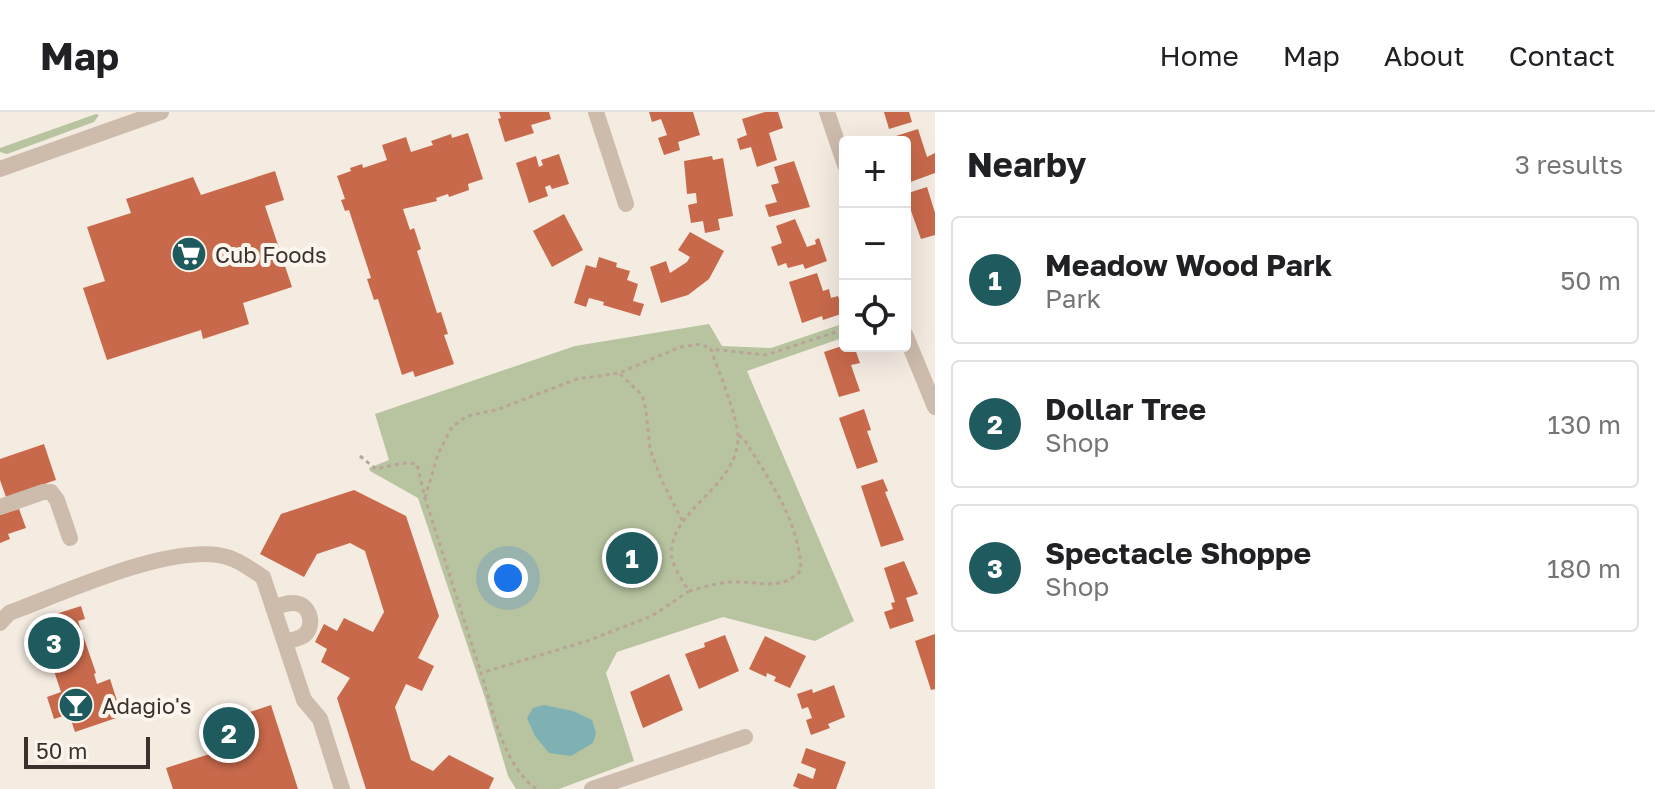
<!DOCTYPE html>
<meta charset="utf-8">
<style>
:root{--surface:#fff;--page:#f6f6f6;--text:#202124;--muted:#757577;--line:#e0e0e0;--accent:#1f5a5e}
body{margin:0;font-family:"Golos Text",sans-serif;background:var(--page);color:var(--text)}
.controls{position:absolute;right:24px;top:24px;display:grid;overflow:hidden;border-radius:8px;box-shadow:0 8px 32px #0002}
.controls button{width:72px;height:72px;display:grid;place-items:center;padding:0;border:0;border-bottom:2px solid var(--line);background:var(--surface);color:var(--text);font:40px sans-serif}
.scale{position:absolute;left:24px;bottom:20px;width:126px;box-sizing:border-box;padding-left:8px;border:4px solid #3b302b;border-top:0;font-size:22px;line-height:28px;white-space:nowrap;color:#3b302b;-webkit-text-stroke:6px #fbf5ee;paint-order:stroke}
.you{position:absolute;left:508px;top:466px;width:28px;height:28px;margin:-20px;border:6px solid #fff;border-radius:50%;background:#1a73e8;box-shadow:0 0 0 12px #1a73e833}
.badge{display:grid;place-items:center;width:52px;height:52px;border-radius:50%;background:var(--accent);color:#fff;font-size:26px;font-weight:700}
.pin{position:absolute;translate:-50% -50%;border:4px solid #fff;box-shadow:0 2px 8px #0006}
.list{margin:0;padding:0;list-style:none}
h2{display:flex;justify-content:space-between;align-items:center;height:104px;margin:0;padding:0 32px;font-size:34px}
h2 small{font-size:26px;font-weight:400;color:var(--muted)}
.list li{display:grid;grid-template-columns:52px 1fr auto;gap:24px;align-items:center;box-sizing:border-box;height:128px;margin:0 16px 16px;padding:0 16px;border:2px solid var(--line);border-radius:8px}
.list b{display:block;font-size:30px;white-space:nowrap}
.list p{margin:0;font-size:26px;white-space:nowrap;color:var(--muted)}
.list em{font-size:26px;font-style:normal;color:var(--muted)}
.icon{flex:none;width:44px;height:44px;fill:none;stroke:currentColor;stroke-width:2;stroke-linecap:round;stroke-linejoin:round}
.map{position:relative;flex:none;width:935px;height:677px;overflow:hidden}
header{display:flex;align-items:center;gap:48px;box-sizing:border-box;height:112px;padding:0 40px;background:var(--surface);border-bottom:2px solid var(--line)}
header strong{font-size:38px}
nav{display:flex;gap:44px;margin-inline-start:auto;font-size:28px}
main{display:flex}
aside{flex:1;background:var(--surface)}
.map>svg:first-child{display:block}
.green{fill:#b8c4a0}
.water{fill:#7fb0b2}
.building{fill:#c8694b}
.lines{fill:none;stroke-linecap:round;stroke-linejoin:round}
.path{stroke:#b9a596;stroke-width:3;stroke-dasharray:4 4;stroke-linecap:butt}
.minor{stroke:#cdbbac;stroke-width:16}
.labels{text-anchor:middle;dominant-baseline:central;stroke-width:8;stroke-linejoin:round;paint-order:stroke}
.poi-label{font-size:22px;fill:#3b302b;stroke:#fbf5ee;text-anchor:start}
</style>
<header>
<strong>Map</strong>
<nav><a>Home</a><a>Map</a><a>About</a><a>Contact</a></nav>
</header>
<main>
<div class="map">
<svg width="935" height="677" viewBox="0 0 935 677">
<rect width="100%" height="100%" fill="#f4ebe1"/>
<path class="green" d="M96 2 99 3 94 10 7 42 0 40V36Z
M845 211V225L747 259 854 509 815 529 723 505 617 540 606 561 634 649 559 677H516L508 664 485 586 418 386 370 359 369 356 389 348 375 302 575 234 709 212 722 234 771 236Z"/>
<path class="water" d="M544 593 573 599 592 608 596 621 593 631 571 644 549 641 535 624 527 606 533 596Z"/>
<path class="building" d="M499 0H549L551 7 531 13 534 21 505 30 498 7 501 6Z
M649 0H693L700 23 678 30 680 38 664 43 658 26 667 23 661 7 652 10Z
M765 0H778L783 16 769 21 777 48 757 55 751 35 740 38 737 27 747 23 742 7Z
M884 0H909L912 10 889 17Z
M918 17 927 45 935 41V61L905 72V30H898L896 24Z
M468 21 483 67 468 72 469 78 449 85 448 82 436 86 437 89 403 97 410 118 414 116 421 137 417 139 437 201 441 200 448 222 444 223 454 252 415 265 413 259 402 263 378 187 374 188 367 167 371 166 349 98 345 99 341 88 345 87 337 64 351 59 350 56 362 52 363 56 387 48 382 33 406 25 411 40 433 33 431 29 451 22 452 26Z
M559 42 569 72 552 77 550 73 545 75 548 84 529 91 516 51 536 44 539 55 543 53 541 48Z
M712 44 713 48 723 46 733 104 718 107 720 118 705 121 703 109 691 111 688 93 697 91 696 81 687 82 684 49Z
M794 49 810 95 769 105 765 93 777 90 771 73 779 71 774 55Z
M275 59 284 88 265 94 292 175 243 191 249 212 203 227 201 218 107 248 83 176 105 169 87 115 131 101 126 87 193 65 201 83Z
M927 75 935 101V123L921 127 905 82Z
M564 102 583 138 552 155 533 119Z
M795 107 807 135 816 132 815 128 819 126 827 149 805 157 803 152 788 156 786 151 778 154 771 135 782 131 776 114Z
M690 120 724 139 709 167 688 183 661 191 650 155 666 149 670 161 687 150 690 145 678 138Z
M599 145 617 151 616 155 630 159 627 168 638 172 633 189 644 192 640 204 603 193 604 190 589 186 586 195 574 191 586 153 596 156Z
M817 161 823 179 829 177 831 186 838 184 844 201 823 208 822 204 802 211 789 170Z
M845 233 854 234 860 251 851 253 860 279 839 285 824 240Z
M864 297 871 318 867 319 878 350 857 357 839 306Z
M44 332 56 368 6 385 0 368V347Z
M883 367 888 379 885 380 904 428 881 435 861 374Z
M354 378 406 404 439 504 418 546 434 554 422 579 406 572 395 595 411 648 433 659 449 643 494 666 489 677H366L337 586 350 566 321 550 327 537 315 530 324 512 337 519 344 506 373 520 384 500 365 439 350 431 317 442 304 465 260 442 281 402Z
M19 397 26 416 8 422 10 427 0 431V403Z
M904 449 918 482 906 486 914 509 890 517 884 500 893 497 891 491 895 490 884 456Z
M81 494 85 507 78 509 96 561 94 562 97 572 110 567 122 604 75 620 69 602 54 607 47 585 61 580 37 508Z
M935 522V577L931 578 915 529Z
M725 523 739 559 699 577 685 542 705 535 704 531Z
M765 524 806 544 790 576 774 569 776 565 767 561 766 565 749 557Z
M669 562 683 598 643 616 630 580Z
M834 573 845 605 828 612 830 616 811 623 806 608 812 606 808 595 802 597 797 582 812 577 813 581Z
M271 593 298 677H173L166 656 219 639 214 626 223 609Z
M806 636 846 650 836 677H800L793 674 798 661 813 667 816 657 801 651Z"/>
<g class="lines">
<path class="path" d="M620 262 642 283 646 298 650 337 662 369 682 408
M360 344 376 357 402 351 417 352 425 386 481 561
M425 386 438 342 452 315 467 304 496 298 577 267 619 261 680 235 701 232 711 237
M689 479C703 475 719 470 734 470 760 469 781 480 801 458 799 408 769 368 744 327L738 323
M536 677C502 651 494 600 481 561L587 529 652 504 689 479C683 469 674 457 672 446 665 400 737 377 738 326 738 305 718 258 711 237L766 243 845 217"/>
<path class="minor" d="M596 0 626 92
M827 0 845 53
M0 57 161 0
M905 222 935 295
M0 395 43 380H51L57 388 70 426
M273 496C282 493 290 489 299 492 311 496 315 516 303 524 298 527 291 528 285 530
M0 511 9 501C61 482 178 427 230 446 242 450 253 459 263 465L304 588 320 607 342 677
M592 677 745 625"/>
</g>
<defs>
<symbol id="supermarket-disc" viewBox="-11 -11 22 22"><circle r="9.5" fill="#1f5a5e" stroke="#fbf5ee"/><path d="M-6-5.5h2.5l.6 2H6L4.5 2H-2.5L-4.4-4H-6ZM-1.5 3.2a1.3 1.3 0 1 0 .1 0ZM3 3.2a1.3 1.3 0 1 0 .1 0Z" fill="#fff"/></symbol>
<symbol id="bar-disc" viewBox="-11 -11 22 22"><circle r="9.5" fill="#1f5a5e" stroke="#fbf5ee"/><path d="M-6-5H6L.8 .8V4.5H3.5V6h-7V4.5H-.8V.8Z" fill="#fff"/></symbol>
</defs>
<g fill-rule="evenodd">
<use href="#supermarket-disc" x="169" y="122" width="40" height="40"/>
<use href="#bar-disc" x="56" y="573" width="40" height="40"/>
</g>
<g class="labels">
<g class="poi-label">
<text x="215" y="142">Cub Foods</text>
<text x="102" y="593">Adagio's</text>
</g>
</g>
</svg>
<div class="controls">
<button>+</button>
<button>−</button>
<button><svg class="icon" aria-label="locate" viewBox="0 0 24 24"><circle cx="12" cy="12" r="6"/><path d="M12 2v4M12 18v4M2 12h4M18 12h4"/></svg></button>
</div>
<div class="scale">50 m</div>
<div class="you"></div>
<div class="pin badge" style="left:632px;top:446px">1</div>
<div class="pin badge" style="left:229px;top:621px">2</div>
<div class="pin badge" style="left:54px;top:531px">3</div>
</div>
<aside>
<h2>Nearby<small>3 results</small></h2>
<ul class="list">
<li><span class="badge">1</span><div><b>Meadow Wood Park</b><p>Park</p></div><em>50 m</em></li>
<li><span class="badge">2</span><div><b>Dollar Tree</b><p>Shop</p></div><em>130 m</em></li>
<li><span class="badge">3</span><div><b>Spectacle Shoppe</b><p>Shop</p></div><em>180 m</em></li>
</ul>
</aside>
</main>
